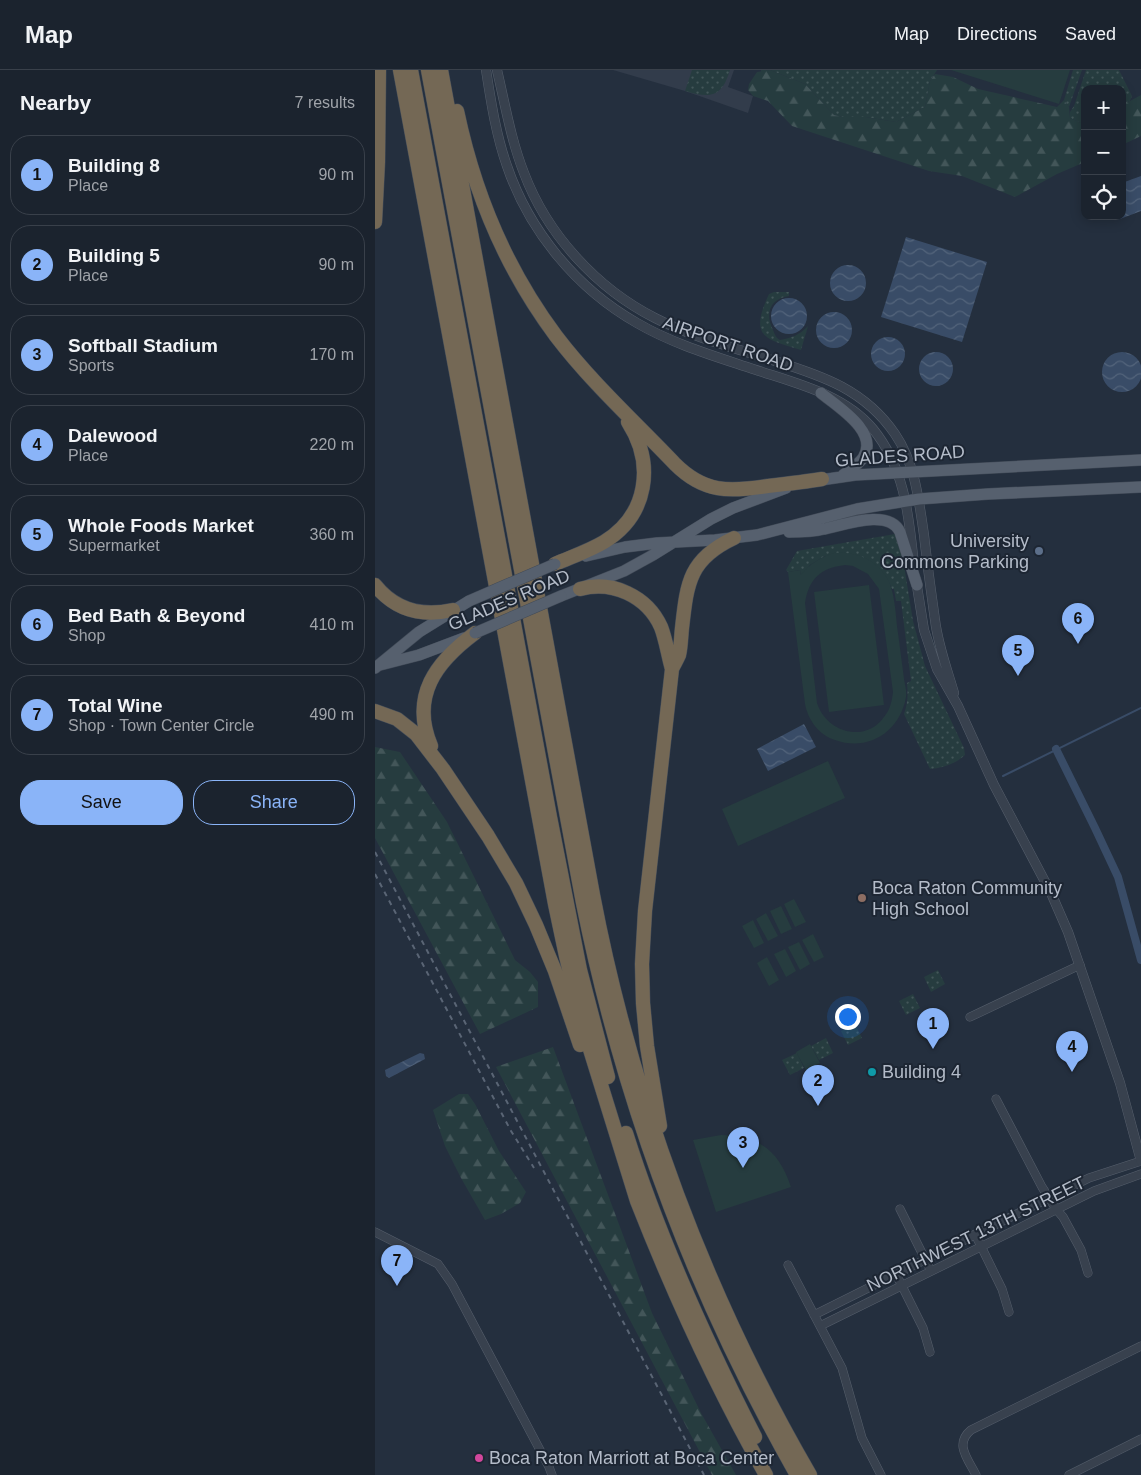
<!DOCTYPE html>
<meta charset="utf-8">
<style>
:root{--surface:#1b232e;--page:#282f3a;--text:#f1f3f6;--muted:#a0a4aa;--line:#39404a;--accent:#8ab4f8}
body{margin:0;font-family:Arial,sans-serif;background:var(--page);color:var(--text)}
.controls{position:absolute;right:15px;top:15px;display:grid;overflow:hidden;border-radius:10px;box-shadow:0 2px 12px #0003}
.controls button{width:45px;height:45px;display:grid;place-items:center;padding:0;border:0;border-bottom:1px solid var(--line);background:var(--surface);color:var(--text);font:25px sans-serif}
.you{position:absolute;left:472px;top:946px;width:18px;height:18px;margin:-12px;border:4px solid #fff;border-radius:50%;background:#1a73e8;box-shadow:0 0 0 8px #1a73e833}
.badge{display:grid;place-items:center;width:32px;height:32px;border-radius:50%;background:var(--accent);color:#111;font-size:16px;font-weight:700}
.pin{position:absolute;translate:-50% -41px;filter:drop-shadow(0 1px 2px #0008)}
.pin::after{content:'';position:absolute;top:26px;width:18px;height:15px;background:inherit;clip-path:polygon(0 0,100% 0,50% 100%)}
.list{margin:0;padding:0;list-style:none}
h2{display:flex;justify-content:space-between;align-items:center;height:65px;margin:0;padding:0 20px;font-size:21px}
h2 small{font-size:16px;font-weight:400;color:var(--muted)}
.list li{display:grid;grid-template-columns:32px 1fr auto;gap:15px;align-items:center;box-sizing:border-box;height:80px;margin:0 10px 10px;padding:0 10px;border:1px solid var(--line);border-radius:20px}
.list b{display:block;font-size:19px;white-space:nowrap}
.list p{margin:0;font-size:16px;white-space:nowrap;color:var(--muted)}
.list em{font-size:16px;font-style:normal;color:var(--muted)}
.actions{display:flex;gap:10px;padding:15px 20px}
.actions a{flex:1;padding:11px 0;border:1px solid var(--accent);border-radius:20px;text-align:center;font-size:18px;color:var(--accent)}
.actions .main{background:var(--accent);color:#111}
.icon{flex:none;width:28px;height:28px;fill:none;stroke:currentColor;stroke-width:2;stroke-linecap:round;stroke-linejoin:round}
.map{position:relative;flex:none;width:766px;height:1405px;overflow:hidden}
header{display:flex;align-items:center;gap:30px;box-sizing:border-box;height:70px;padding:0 25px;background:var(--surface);border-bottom:1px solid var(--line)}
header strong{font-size:24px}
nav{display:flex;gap:28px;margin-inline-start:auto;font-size:18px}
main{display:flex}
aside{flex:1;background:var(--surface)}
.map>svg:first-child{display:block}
.airport{fill:#323c4b}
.grass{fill:url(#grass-dots)}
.forest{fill:url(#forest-firs)}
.pitch{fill:#263c3f;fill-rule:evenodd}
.water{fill:url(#water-waves)}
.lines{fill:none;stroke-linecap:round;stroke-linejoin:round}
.stream{stroke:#394c67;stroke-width:2}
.canal{stroke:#394c67;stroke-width:8}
.minor-casing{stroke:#565f6c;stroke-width:9}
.tertiary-casing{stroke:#565f6c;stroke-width:10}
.primary-casing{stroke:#414a57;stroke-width:12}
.motorway-casing{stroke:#434c59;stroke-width:15}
.minor{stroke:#38414e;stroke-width:8}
.tertiary{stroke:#38414e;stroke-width:9}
.primary{stroke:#56606e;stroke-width:11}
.motorway{stroke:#746855;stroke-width:14}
.rail{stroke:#5a6575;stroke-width:2;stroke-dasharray:5 5;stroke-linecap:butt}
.primary-bridge-casing{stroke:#414a57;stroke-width:12;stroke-linecap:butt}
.primary-bridge{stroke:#56606e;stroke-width:11}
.service-dot{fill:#5c6f8a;stroke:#1d2633;stroke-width:2}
.education-dot{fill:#8d6e63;stroke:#1d2633;stroke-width:2}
.culture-dot{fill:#0f9aa8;stroke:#1d2633;stroke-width:2}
.hotel-dot{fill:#d1479c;stroke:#1d2633;stroke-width:2}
.labels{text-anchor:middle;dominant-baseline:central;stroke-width:4;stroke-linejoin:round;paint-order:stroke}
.street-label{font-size:18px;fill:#b4bcc9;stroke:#1d2633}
.poi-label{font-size:18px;fill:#b4bcc9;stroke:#1d2633;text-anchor:start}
</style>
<header>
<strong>Map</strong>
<nav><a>Map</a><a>Directions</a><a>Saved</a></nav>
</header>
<main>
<aside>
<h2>Nearby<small>7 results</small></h2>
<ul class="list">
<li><span class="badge">1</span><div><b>Building 8</b><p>Place</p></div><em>90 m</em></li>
<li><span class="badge">2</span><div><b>Building 5</b><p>Place</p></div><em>90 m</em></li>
<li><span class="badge">3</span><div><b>Softball Stadium</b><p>Sports</p></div><em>170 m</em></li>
<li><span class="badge">4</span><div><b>Dalewood</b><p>Place</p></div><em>220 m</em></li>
<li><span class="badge">5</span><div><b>Whole Foods Market</b><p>Supermarket</p></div><em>360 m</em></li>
<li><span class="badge">6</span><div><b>Bed Bath &amp; Beyond</b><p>Shop</p></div><em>410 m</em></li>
<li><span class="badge">7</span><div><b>Total Wine</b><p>Shop · Town Center Circle</p></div><em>490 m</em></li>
</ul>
<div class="actions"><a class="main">Save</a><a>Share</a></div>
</aside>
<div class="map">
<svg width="766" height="1405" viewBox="0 0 766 1405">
<defs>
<pattern id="grass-dots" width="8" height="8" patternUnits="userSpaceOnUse" patternTransform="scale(1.25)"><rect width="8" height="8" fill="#263c3f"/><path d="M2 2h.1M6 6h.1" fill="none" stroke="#435659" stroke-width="1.8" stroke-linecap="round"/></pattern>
<pattern id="forest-firs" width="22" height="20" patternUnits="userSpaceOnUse" patternTransform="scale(1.25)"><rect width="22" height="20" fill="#263c3f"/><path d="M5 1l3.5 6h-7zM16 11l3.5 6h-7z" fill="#435659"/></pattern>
<pattern id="water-waves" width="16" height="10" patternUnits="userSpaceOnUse" patternTransform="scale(1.25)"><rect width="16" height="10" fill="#394c67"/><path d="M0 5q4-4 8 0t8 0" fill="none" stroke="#53647b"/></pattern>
</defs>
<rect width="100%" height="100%" fill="#242f3e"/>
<path class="airport" d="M238 0H359L353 17 378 26 373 43 310 21Z"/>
<path class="grass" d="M317 0H355C347 27 336 29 310 21Z
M386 0H562L555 11 550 37 521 52 490 47H467L459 45 430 14 395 0 386 2Z
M698 0H707L694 37 689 30Z
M711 0H744L757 26 755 31 747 33V19H710V51L706 53 695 48V42L699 36Z
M399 222H414V226C394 229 390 244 398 260 400 265 401 268 405 270 416 268 425 265 433 256L426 280C389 269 374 267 394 224Z
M520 464 527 483 538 551 550 596 589 678 590 685C580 694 568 698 555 699L529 644C533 633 533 624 532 613L536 611 526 531H521L519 519H517C503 484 482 490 450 486L435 495 426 506 425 500 413 502 411 500 422 481Z
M563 900 570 914 556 922 549 907Z
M538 924 545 938 531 945 524 931Z
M480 954 487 968 473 975 466 961Z
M451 968 458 983 444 990 436 976Z
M422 983 429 998 415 1005 407 990Z"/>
<path class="forest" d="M395 0 430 14 459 45 467 47H490L521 52 550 37 555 11 560 4 578 7 603 19 682 37 689 30 694 37 695 48 706 53 710 51V92L682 104 640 127 587 106 554 101 417 56 393 31 378 26 373 20 374 14 382 2Z
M766 25V66L747 75V33L755 31Z
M0 677 25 682 72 752 140 890 155 902 163 912V937L105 964 0 768Z
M178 977 277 1243 326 1343 361 1405H337L121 997Z
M84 1024H93L100 1034 124 1081 151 1122 145 1133 126 1144 110 1150 86 1108 70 1076 58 1040Z"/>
<path class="pitch" d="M576 0H695L684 34Z
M459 483C478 482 493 486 507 501 521 516 520 544 523 563 525 578 527 593 529 609 530 615 532 622 531 627 525 662 493 682 460 670 444 665 433 650 430 634L413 502 425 500 426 505C434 494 446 487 459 483ZM470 495 478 496 493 504 504 519 518 622C517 631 515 640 509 647 490 674 451 662 442 633L430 533C434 509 445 498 470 495Z
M494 515 509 635 454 642 439 522Z
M453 691 470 728 363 776 347 739Z
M419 829 431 852 420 857 409 834Z
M406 836 417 859 406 864 395 841Z
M391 843 403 866 393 871 381 849Z
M378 850 389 873 379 878 367 856Z
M438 864 449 887 439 892 427 870Z
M424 872 435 894 425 900 413 877Z
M410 879 421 901 411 907 399 884Z
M392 887 404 910 394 916 382 893Z
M435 974 445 993 431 1000 421 982Z
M346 1065C385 1066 404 1081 416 1117L341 1142 318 1070Z"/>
<path class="water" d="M766 106V141L745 149V146H747V113Z
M531 167 612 192 587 272 506 247Z
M455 213a18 18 0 1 1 36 0a18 18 0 1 1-36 0Z
M396 246a18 18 0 1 1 36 0a18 18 0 1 1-36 0Z
M441 260a18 18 0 1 1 36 0a18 18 0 1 1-36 0Z
M496 284a17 17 0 1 1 34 0a17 17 0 1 1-34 0Z
M544 299a17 17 0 1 1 34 0a17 17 0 1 1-34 0Z
M727 302a20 20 0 1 1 40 0a20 20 0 1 1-40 0Z
M429 654 441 677 393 701 382 679Z
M45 983 49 984 50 989 14 1008 11 1006 10 1000Z"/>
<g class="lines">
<path class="stream" d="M628 706 766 638"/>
<path class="canal" d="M681 679 720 758 743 807 766 890"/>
<defs>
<path id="minor" d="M595 947 705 895
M621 1029 667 1117 681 1139 688 1147 706 1180 713 1203
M525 1139 556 1201
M0 1162 63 1194 77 1214 174 1397 177 1405
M600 1164 627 1219 634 1242
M413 1195 467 1298 487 1368 506 1405
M521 1204 548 1258 555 1282
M439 1245 714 1108 766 1091
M445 1256 719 1121 766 1104
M601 1405C593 1389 579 1374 596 1360L766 1276
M694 1405 766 1369"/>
<path id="tertiary" d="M111 0C116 32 121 65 132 96 154 161 202 219 262 253 298 274 339 286 378 299 420 313 469 324 498 359 530 398 534 447 539 495
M122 0C130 34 136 70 149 103 172 164 221 218 280 248 317 267 360 278 400 291 448 306 490 320 520 364 540 393 544 431 549 465 552 493 556 521 560 550 563 575 572 599 579 623
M541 510 549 560 562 599 583 636 619 715 676 823 693 862 745 1013 766 1091"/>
<path id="primary" d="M446 323C463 337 505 362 488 388 483 395 474 400 468 405
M439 411 480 405 766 390
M414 462C426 462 437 462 449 459 469 455 514 438 525 462L542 515
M211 486 250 477 282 473 340 470 382 465 482 439 544 429 613 424 766 417
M186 526 249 501 278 485 336 449 358 438 411 418
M5 595 44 585 89 568
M0 598 44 562 94 531"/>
<path id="motorway" d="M25 0 180 834 191 886 209 960 262 1131C299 1225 341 1317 391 1405
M36 0 175 747 205 900 233 1007
M53 0 208 833C249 1037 319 1224 422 1405
M66 0 218 825C257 1029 331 1226 435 1405
M82 41C99 122 131 199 181 266 216 312 260 352 300 394 329 423 354 422 393 416 411 414 429 412 447 409
M0 152 3 92 4 0
M180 494C196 487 214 481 229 472 273 445 280 394 253 352
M0 515C20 540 47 547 78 540
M205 519C237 510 272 526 286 557 291 570 293 585 297 599
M0 641 22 649 41 664 68 699 113 766 141 813 161 855 180 901 205 975
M56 676C35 626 61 592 100 563
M285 1056 272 976 268 933 267 894 270 841 297 599C299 594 302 590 304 585 306 577 306 567 307 558 312 513 314 489 359 468
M251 1063C284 1168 330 1269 380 1367"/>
</defs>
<use href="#minor" class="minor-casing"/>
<use href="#tertiary" class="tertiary-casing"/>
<use href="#primary" class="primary-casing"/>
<use href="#motorway" class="motorway-casing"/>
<use href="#minor" class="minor"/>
<use href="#tertiary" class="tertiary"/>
<use href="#primary" class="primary"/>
<use href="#motorway" class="motorway"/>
<path class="rail" d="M0 782 329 1405
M0 804 136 1061 159 1098"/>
<defs>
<path id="primary-bridge" d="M94 531 180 494
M100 563 186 526"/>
</defs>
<use href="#primary-bridge" class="primary-bridge-casing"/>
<use href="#primary-bridge" class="primary-bridge"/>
</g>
<circle class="service-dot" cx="664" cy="481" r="5"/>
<circle class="education-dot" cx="487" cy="828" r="5"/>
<circle class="culture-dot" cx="497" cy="1002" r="5"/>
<circle class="hotel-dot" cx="104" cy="1388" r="5"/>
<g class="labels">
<g class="street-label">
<text transform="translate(353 274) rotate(19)">AIRPORT ROAD</text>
<text transform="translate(525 386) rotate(-4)">GLADES ROAD</text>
<text transform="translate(134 530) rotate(-23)">GLADES ROAD</text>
<text transform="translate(601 1164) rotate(-26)">NORTHWEST 13TH STREET</text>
</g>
<g class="poi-label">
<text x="654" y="471" text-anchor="end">University<tspan x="654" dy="21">Commons Parking</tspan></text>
<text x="497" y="818">Boca Raton Community<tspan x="497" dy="21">High School</tspan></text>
<text x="507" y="1002">Building 4</text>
<text x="114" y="1388">Boca Raton Marriott at Boca Center</text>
</g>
</g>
</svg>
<div class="controls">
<button>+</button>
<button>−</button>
<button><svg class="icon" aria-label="locate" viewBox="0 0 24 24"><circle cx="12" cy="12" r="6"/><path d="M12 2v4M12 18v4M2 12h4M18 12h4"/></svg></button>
</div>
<div class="you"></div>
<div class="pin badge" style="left:558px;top:979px">1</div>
<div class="pin badge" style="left:443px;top:1036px">2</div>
<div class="pin badge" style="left:368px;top:1098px">3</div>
<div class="pin badge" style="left:697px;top:1002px">4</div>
<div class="pin badge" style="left:643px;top:606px">5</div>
<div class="pin badge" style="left:703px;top:574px">6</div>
<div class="pin badge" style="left:22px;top:1216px">7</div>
</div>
</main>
